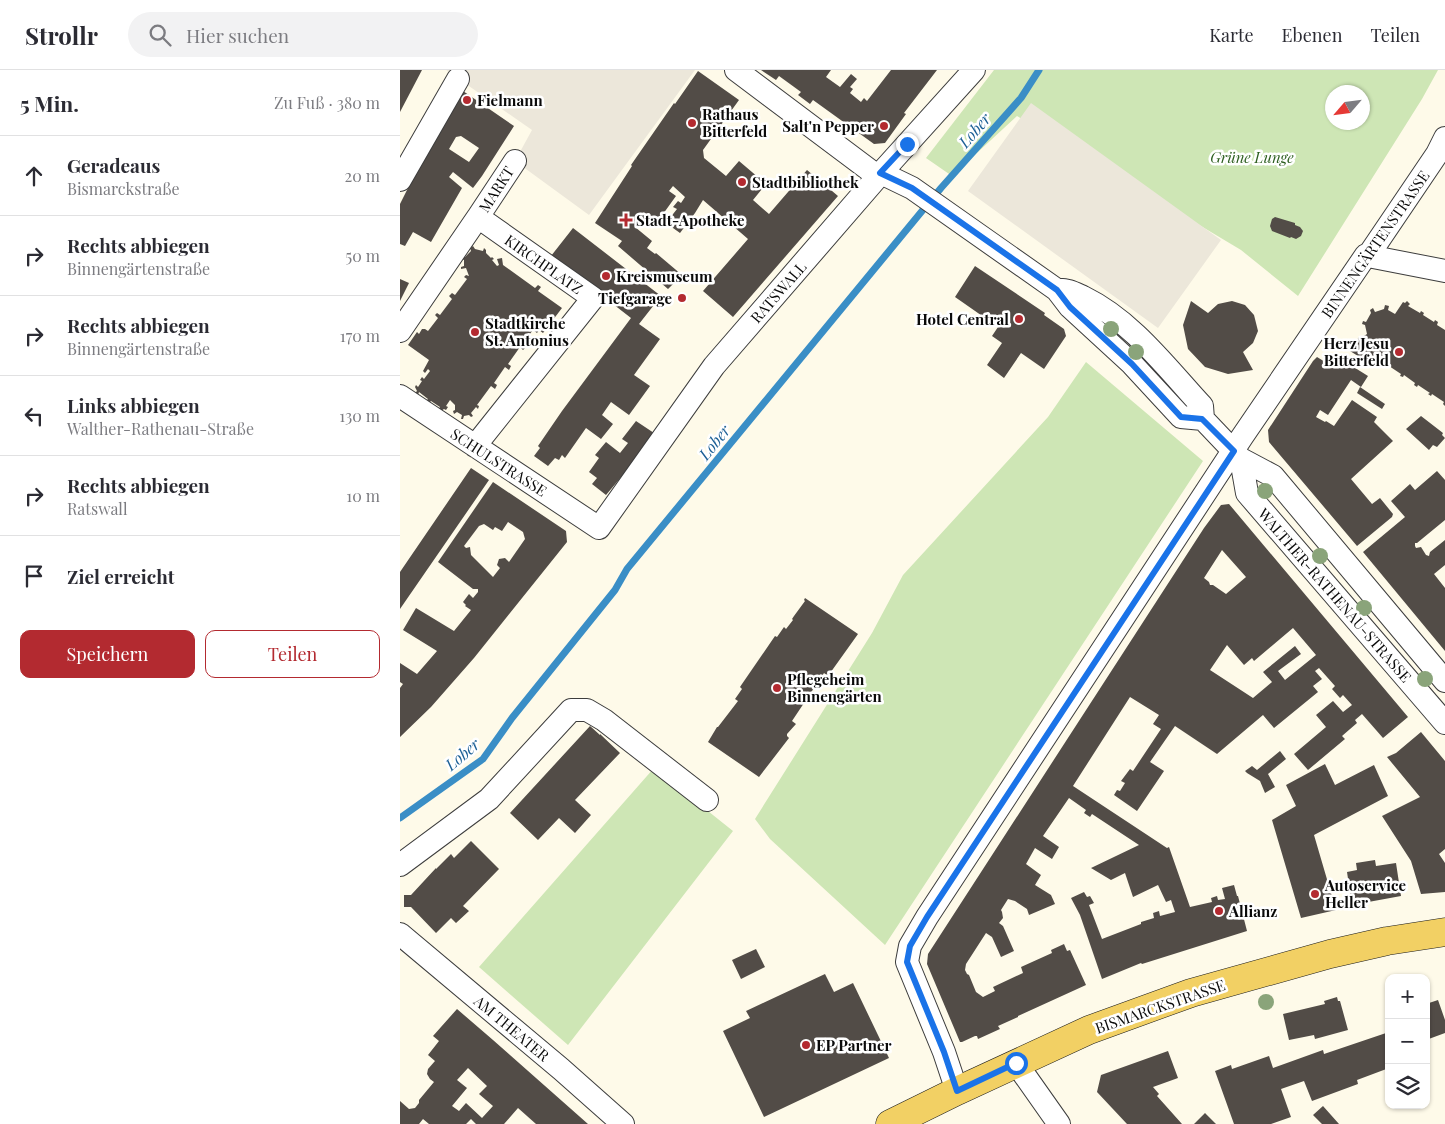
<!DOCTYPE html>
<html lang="de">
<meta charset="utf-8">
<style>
:root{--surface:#fff;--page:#f2f2f3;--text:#2b2b33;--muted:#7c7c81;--line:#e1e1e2;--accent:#b32a30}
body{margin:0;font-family:"Playfair Display",serif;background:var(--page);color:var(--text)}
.controls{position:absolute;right:15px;bottom:15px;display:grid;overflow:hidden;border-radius:10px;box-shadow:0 1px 4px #0004}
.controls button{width:45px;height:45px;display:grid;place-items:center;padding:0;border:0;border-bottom:1px solid var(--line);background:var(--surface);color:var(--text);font:25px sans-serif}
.compass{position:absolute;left:925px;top:15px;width:45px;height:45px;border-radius:50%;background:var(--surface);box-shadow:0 1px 4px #0004;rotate:242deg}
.stop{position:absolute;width:15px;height:15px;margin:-11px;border:4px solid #1a73e8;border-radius:50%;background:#fff}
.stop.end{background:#1a73e8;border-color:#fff;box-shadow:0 1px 5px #0008}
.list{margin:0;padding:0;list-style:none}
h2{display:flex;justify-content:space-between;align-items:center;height:65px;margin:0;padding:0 20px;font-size:21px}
h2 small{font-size:16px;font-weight:400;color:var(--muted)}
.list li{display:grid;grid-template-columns:32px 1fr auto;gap:15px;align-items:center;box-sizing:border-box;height:80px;padding:0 20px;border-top:1px solid var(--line)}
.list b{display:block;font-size:19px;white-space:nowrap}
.list p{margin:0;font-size:16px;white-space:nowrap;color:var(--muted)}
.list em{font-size:16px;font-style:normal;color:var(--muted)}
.actions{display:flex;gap:10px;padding:15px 20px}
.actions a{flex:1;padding:11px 0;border:1px solid var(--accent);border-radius:10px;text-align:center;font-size:18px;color:var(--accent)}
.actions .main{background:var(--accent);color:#fff}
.icon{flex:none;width:28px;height:28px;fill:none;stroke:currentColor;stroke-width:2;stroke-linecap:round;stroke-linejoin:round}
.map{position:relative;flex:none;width:1045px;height:1054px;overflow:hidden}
header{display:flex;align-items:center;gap:30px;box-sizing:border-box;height:70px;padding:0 25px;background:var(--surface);border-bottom:1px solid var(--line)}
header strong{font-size:24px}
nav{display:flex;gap:28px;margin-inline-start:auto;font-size:18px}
.search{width:350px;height:45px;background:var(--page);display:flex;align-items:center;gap:12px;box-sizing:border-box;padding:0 18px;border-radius:28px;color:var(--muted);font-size:19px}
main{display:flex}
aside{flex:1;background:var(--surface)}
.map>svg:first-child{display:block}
.green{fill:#cee6b5;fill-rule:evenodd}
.plaza{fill:#ece7da}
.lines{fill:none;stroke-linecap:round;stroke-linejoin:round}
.stream{stroke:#3a8ec6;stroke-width:7}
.building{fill:#524c47;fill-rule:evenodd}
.minor-casing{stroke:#3d3d3d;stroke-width:24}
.major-casing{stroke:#1b1b1b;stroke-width:29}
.minor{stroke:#fff;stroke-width:22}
.major{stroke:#f2d064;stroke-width:28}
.tree{fill:#8aa47a}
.route{stroke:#1a73e8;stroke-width:6}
.poi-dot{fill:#b32a30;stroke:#fff;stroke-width:2}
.labels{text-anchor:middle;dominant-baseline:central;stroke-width:5;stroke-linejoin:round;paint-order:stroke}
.poi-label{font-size:15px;font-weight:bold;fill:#0a0a0a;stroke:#fff;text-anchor:start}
.park-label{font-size:15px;font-style:italic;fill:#2c5e1f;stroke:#fff}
.street-label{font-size:15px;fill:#0a0a0a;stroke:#fff}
.water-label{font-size:16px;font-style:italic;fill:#1b5f95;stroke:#fff}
</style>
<header>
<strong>Strollr</strong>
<div class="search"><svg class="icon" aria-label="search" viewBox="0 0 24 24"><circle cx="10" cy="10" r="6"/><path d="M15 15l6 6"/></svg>Hier suchen</div>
<nav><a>Karte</a><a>Ebenen</a><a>Teilen</a></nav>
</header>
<main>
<aside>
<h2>5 Min.<small>Zu Fuß · 380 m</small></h2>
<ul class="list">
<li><svg class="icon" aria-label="ahead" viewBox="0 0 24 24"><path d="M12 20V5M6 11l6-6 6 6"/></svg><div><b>Geradeaus</b><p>Bismarckstraße</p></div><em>20 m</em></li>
<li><svg class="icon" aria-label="right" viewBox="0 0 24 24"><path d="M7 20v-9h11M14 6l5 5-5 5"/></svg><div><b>Rechts abbiegen</b><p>Binnengärtenstraße</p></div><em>50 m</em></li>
<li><svg class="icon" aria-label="right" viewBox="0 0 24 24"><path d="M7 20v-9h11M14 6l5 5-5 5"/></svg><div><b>Rechts abbiegen</b><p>Binnengärtenstraße</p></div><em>170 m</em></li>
<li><svg class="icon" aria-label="left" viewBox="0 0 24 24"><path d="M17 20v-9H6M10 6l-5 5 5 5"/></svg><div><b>Links abbiegen</b><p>Walther-Rathenau-Straße</p></div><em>130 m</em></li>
<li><svg class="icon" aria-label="right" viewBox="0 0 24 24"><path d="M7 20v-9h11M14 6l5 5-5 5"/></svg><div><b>Rechts abbiegen</b><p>Ratswall</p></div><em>10 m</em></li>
<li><svg class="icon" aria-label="arrive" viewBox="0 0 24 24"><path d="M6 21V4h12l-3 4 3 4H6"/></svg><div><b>Ziel erreicht</b></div></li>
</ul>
<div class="actions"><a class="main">Speichern</a><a>Teilen</a></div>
</aside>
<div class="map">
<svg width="1045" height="1054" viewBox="0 0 1045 1054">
<rect width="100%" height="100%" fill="#fefae9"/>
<path class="green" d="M594 0H1038L1022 29 898 226 841 180 617 46 552 106 526 88ZM932 22H962V52H932Z
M686 292 803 391 485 875 370 769 355 749 472 563 503 505 648 347Z
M254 698 333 761 168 975 79 897Z"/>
<path class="plaza" d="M46 0H295L189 145 115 91 132 60Z
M631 33 821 170 758 258 568 121Z"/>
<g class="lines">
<path class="stream" d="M0 748 83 689 112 648 215 520 227 499 541 118 621 28 639 0"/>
</g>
<path class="building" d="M0 0H22L0 42Z
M361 0H431L426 7 440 17 451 4 457 9 450 17 453 19 450 23 461 32 464 28 467 31 491 0H537L504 43 506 44 485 73 474 74 413 30 410 34 398 25 401 22 379 6 376 10Z
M298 1 339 30 303 80 304 88 326 106 339 91 366 114 353 130 369 144 407 100 438 126 333 247 303 221 348 169 303 130 295 143 280 163 266 153 277 139 273 137 278 131 281 133 285 127 273 116 269 121 276 126 258 151 255 149 250 156 241 150 235 157 252 171 247 178 255 184 256 183 282 205 268 219 218 176 222 171 195 153 232 96 231 95 274 33 275 34Z
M63 21 114 56 82 106 73 118 53 102 49 107 62 118 31 172 13 162 5 176 0 174V134L26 82ZM61 66 79 78 69 92 49 79 56 67Z
M875 147 895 153V155L900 157 903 161 901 166 896 169 891 167 890 168 872 161 870 156 872 149Z
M173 158 261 226 239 254 260 269 234 305 250 316 229 345 211 332 202 345 213 354 201 369 186 358 165 388 162 385 159 390 155 388 148 396 134 386 140 378 138 376 162 341 231 248 151 186Z
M73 176 75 179 83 181 84 178 86 180V183L91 188 92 187 94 189 92 190 97 196 99 195 97 189 102 188 103 195 135 218 138 215 141 217 138 221 162 238 143 263 139 260 137 263 133 260 122 274 126 277 123 280 120 277 108 294 111 296 109 300 105 297 94 313 97 315 95 319 91 316 77 335 79 336 78 339 76 337 71 343 73 346 71 347 69 345 64 346 63 349H61L62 345 57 342 54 344 53 341 55 340V335L50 330 46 336 48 337 46 340 44 339 41 341 38 340 40 337 31 331 29 333 26 331 28 329 19 322 18 325 15 323 17 321 15 317 16 315 18 317 22 311 20 310 22 307 24 309 30 301 28 299 25 303 23 301 29 290 8 275 17 262 19 264 22 259H25L28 261 38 248 35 245 37 243 40 245 52 229 49 226 52 223 55 225 67 209 64 207 66 205 69 206 66 198 61 199V197L64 196V190L62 189 63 186 65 187 71 181 70 178Z
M575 196 645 243 644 245 664 259 666 266 644 299 621 283 604 308 587 295 602 273 592 266 598 257 555 227Z
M0 209 9 213 0 231Z
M791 231 808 243 818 234 832 231 845 235 854 245 858 261 853 273 843 282 853 300 828 304 805 297 788 279 783 255Z
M1007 231 1010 234 1008 236 1020 243 1021 241 1024 243 1023 245 1034 252 1035 250 1038 252 1037 255 1045 260V336L1043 334 1044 332 1032 324 1031 326 1028 324 1030 323 1018 315 1017 317 1014 315 1015 313 1004 305 1003 307 1000 306 1001 304 989 296 988 298 985 296 987 294 975 286 974 288 971 286 972 285 971 284 966 291 950 281 959 267 965 271 967 268 964 266 967 264 965 255 962 254 963 251 966 252 971 243 970 240 973 238 975 242 984 239 985 235 989 236 988 240 995 244 1003 232 1005 233Z
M936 286 968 306 961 317 951 310 928 345 920 340 916 347 925 352 926 351 934 356 952 330 977 347 974 352 993 371 951 409 972 434 980 428 993 444 992 447 957 476 869 372 868 360 913 291 917 287 930 295Z
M960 317 985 334 982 339 957 323Z
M1021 346 1043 363 1042 365 1045 368 1037 377 1033 375 1029 380 1006 359Z
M236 351 254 363 233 393 206 425 192 414 197 408 189 402 199 388 195 385 206 372 220 383 228 373 222 369Z
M71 398 89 410 0 539V502Z
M1037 401 1045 410V450L1017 473H1015V476L1016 478 1021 477 1026 485 1029 486 1030 482 1045 470V495L1034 504 1045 518V581L963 482 1005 447 991 431 1010 414 1015 420Z
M93 412 166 461 167 472 74 588 31 637 0 667V618L3 614 0 612V593L17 604 37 581 3 560 16 538 54 561 71 540 65 536 66 535 63 532 69 524 73 528 78 522V519H73L38 492ZM108 452 123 462 125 469 109 492 105 488 99 489 97 495 100 498 93 507 71 485 70 477 66 478 64 476 79 456 84 454 93 460 95 457 102 461Z
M829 434 1008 647 983 668 962 644 955 650 957 653 942 666 945 669 908 700 894 684 926 657 916 645 933 631 943 642 952 635 943 625 940 628 932 619 935 616 919 598 915 601 922 609 913 616 918 622 874 658 863 645 817 684 775 656 750 692 764 701 737 741 714 725 717 720 720 721 725 713 721 711 730 699 733 701 761 659 753 654 759 645 730 627 673 716 767 778 769 777 790 837 812 832 811 828 817 826 818 830 825 829 822 818 834 815 837 826H838L847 861 742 894 741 893 702 909 680 845 671 828 684 822 687 827 690 826 694 833 689 835 702 869 741 854V852L754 848 753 843 759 841 760 846 775 842 771 830 766 832 758 815 733 827 725 803 711 810 691 798 739 775 692 744 690 747 684 743 686 740 669 728 643 766 659 777 652 789 635 778 626 794 641 805 635 815 651 825 655 834 629 845 627 839 615 831 608 829 601 840 602 842 603 848 599 853 603 856 614 881 601 887 592 867 586 863 566 894 565 900 567 904 569 905 576 922 583 927 595 921 593 917 623 903 621 897 652 883 651 880 664 874 667 881 670 880 686 915 618 946V947L598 956 600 959 578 969 577 966H575L562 972H560L527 894 528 884 804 458 821 435ZM822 480 846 507 826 524 813 515H810L809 512 804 508ZM893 558 916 585 885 610 878 601 901 584 895 576 863 602 872 612 853 628 810 600 827 575 844 595 852 588 854 591Z
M405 528 458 564 428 606 424 603 392 651 396 654 387 664V666L389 668 359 707 308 672 317 657H318L338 631 335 629 342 619 340 617 342 614 375 566 377 567 384 557 386 559 393 550 392 549 394 546 405 531 404 530Z
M190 656 200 665V664L220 683 175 730 191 745 175 763 159 748 138 770 110 743Z
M1021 662 1045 691V779L1039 784 1045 793V822L1021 824 1011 791 982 746 1020 727 987 687 996 683Z
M880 681 886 689 868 704 875 717 865 723 860 711 847 703 845 701 852 696 857 700Z
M925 694 935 715 974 695 988 726 914 765 936 840 901 848 872 750 896 736 886 715Z
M71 771 99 799 63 836 69 841 56 853 51 848 36 863 11 837H4V825H11L36 798V799L51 784 54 788Z
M975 790 976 796 996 793 1001 826 952 835 947 802 957 800 956 793Z
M356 879 365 897 341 909 332 890Z
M425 904 434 922 453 913 489 988 364 1047 323 961 350 948 346 941Z
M937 927 938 931H940L948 960 915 969 914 965 889 970 883 944 925 934 924 931Z
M1038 930 1045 950V963L1026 970V934Z
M57 939 93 970 188 1054H136L118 1038 104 1054H76L71 1049 66 1054H29L23 1049 19 1054H0V1031L9 1039 15 1038 19 1033V1030L34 1012 30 1009 27 1004 28 999 35 991 28 985 39 971 33 966ZM68 998 87 1016 79 1024 93 1036 82 1048 66 1033 59 1041 52 1036 67 1018 57 1010Z
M989 962V998L957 1010 958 1014 912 1031 904 1011 881 1019 891 1047 871 1054H834L815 1001 831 995 832 999 869 986 873 998 923 980 924 984Z
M768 981 778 1008 753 1017 759 1024 757 1026 782 1054H727L697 1022 701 1005Z
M923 1036 939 1054H922L913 1045Z
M805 1043 816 1054H794Z"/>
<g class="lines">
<defs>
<path id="minor" d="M336 0 472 102 481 103 512 118 657 220 670 237 732 294 781 347 803 349 841 389 873 406 1045 611
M0 110 58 9
M78 147 115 91
M968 186 1045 201
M657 220C667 219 674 223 683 227 732 251 766 297 802 336L803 349
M0 261 78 147 193 228 75 376
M0 326 199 458 314 296 481 103 574 0
M841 389 847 423 1045 653
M0 795 89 729 171 640H187L204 650 307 730
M0 864 161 999 223 1054
M616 993 659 1054
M557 1021 544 982 507 892 510 876 527 847 842 367 966 185 968 186 1037 84 1045 68"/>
<path id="major" d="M490 1054 557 1021 689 960 791 923 930 884 987 871 1045 862"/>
</defs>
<use href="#minor" class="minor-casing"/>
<use href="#major" class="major-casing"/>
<use href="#minor" class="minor"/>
<use href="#major" class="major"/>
</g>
<g class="tree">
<circle cx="711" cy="259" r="8"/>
<circle cx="736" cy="282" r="8"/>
<circle cx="865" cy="421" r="8"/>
<circle cx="920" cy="486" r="8"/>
<circle cx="964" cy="538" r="8"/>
<circle cx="1025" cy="609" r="8"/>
<circle cx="866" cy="932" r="8"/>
</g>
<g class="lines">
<path class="route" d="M507 74 480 103 512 118 657 220 670 237 732 294 781 347 802 349 834 381 527 847 510 876 507 892 544 982 557 1021 616 993"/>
</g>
<g class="poi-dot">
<circle cx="67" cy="30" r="5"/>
<circle cx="292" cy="53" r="5"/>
<circle cx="484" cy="56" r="5"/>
<circle cx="342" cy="112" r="5"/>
<path d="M223.5 142.5h5v5h5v5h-5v5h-5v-5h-5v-5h5z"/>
<circle cx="206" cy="206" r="5"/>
<circle cx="282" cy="228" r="5"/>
<circle cx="619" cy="249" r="5"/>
<circle cx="75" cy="262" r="5"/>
<circle cx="999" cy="282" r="5"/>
<circle cx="377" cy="618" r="5"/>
<circle cx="915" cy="824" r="5"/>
<circle cx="819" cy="841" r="5"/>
<circle cx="406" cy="975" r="5"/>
</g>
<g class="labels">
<g class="poi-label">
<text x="77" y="30">Fielmann</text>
<text x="302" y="44">Rathaus<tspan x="302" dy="17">Bitterfeld</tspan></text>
<text x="474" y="56" text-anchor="end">Salt'n Pepper</text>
<text x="352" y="112">Stadtbibliothek</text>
<text x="236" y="150">Stadt-Apotheke</text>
<text x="216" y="206">Kreismuseum</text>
<text x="272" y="228" text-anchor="end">Tiefgarage</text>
<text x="609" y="249" text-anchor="end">Hotel Central</text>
<text x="85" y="253">Stadtkirche<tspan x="85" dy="17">St. Antonius</tspan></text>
<text x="989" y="273" text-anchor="end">Herz Jesu<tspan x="989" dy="17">Bitterfeld</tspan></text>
<text x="387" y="609">Pflegeheim<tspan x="387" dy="17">Binnengärten</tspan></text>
<text x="925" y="815">Autoservice<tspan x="925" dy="17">Heller</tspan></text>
<text x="829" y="841">Allianz</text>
<text x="416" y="975">EP Partner</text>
</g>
<g class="park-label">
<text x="852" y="87">Grüne Lunge</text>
</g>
<g class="street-label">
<text transform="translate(96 119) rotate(-57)">MARKT</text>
<text transform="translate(975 174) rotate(-55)">BINNENGÄRTENSTRASSE</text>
<text transform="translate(144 194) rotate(35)">KIRCHPLATZ</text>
<text transform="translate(378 222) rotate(-49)">RATSWALL</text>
<text transform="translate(99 392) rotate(33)">SCHULSTRASSE</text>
<text transform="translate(935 525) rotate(49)">WALTHER-RATHENAU-STRASSE</text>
<text transform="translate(760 936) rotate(-19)">BISMARCKSTRASSE</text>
<text transform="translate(112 958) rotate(40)">AM THEATER</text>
</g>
<g class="water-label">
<text transform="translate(574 60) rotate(-49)">Lober</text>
<text transform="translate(314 372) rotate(-51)">Lober</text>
<text transform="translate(62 684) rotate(-40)">Lober</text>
</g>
</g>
</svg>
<div class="controls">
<button>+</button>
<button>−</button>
<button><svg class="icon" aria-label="layers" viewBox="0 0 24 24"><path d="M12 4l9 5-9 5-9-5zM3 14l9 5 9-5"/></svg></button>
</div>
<svg class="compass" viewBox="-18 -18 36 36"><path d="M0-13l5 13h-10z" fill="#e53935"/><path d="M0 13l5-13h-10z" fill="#7c7c81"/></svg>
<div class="stop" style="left:616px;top:993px"></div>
<div class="stop end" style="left:507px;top:74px"></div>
</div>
</main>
